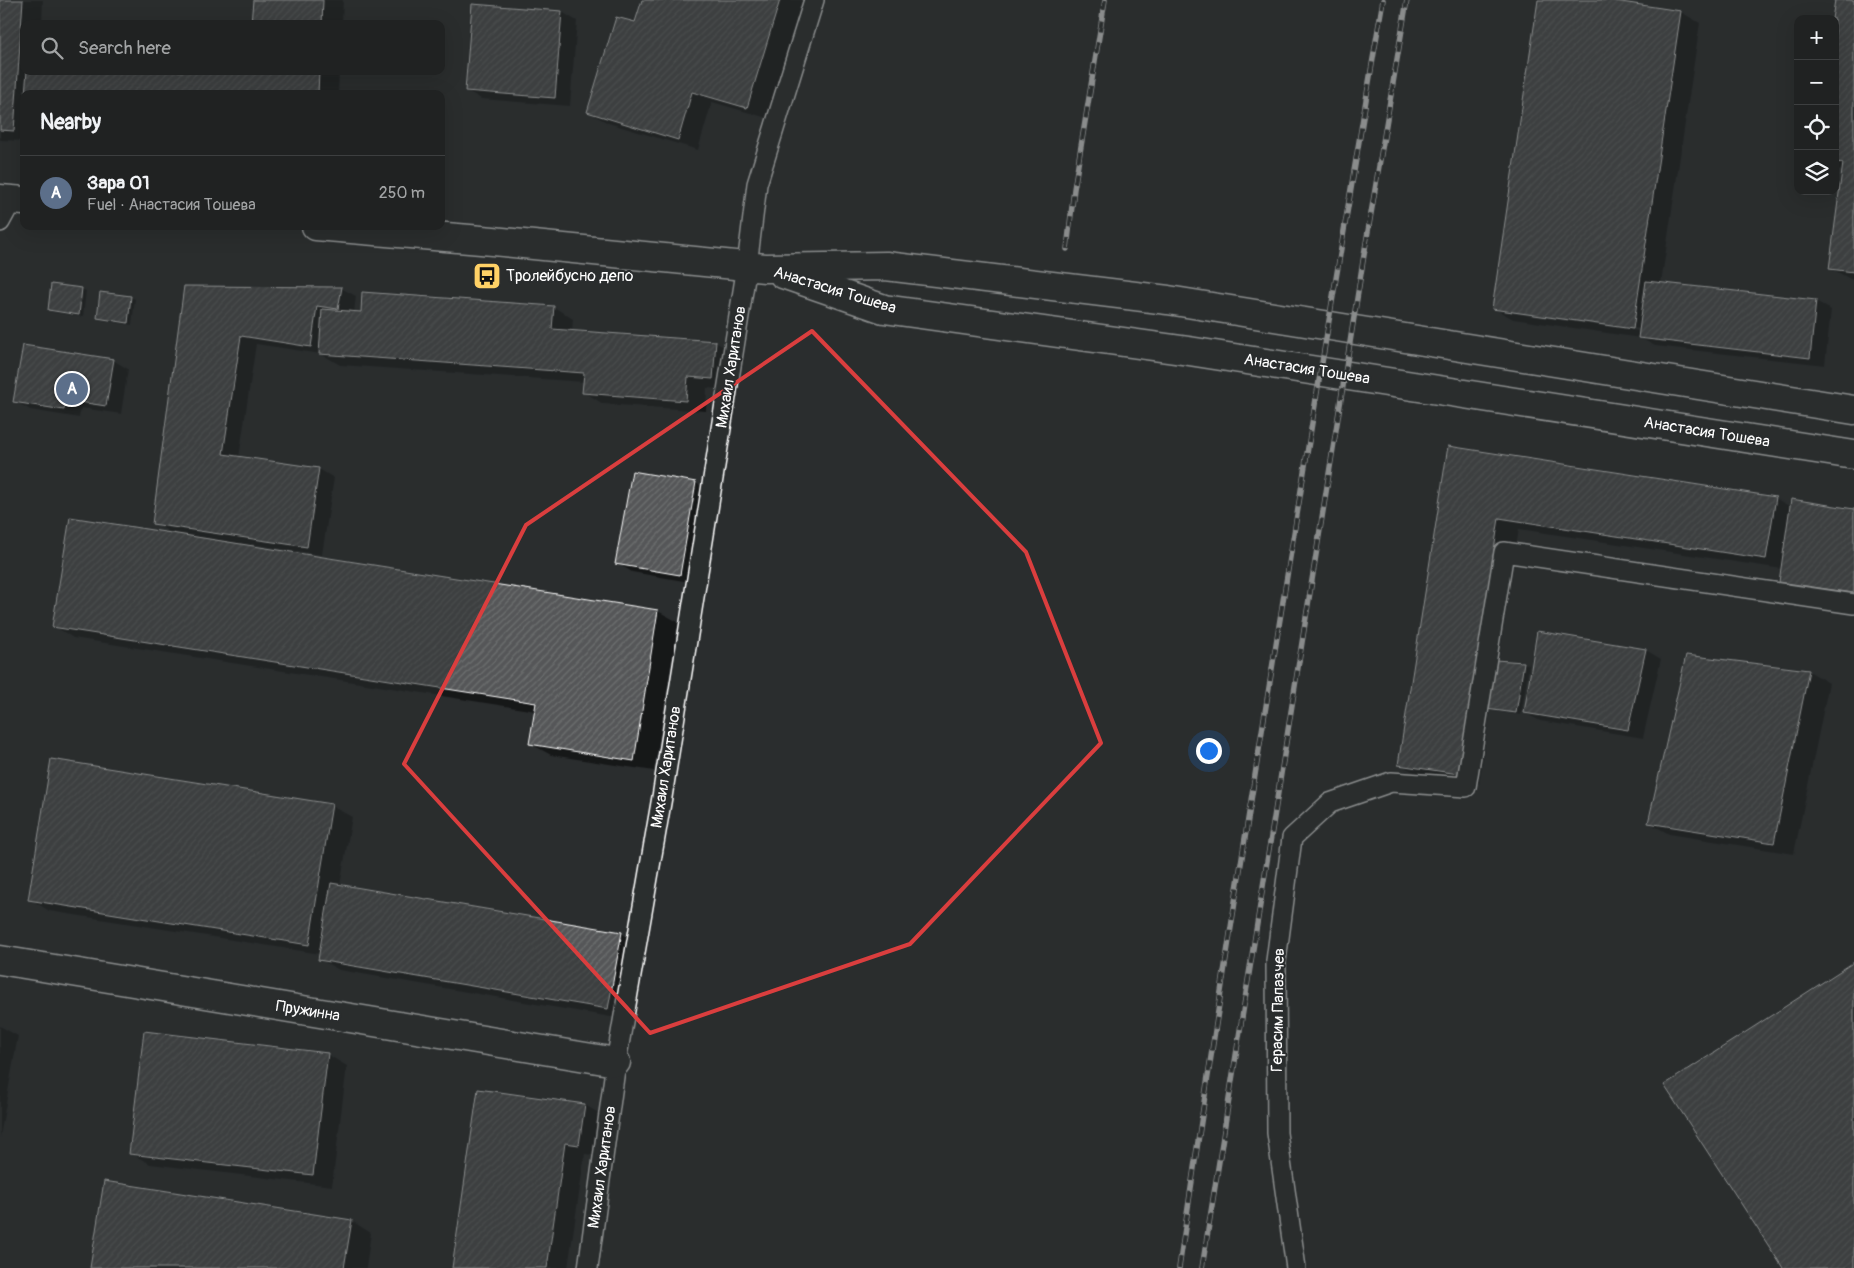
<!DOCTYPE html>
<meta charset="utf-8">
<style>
:root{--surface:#202222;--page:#282a2a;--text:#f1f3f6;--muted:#a2a4a5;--line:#3d3f40;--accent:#b45309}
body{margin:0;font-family:Pangolin,sans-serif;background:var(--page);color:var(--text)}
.controls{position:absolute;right:15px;top:15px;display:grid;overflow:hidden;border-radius:10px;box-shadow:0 5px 20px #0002}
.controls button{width:45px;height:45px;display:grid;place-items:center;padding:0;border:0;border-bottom:1px solid var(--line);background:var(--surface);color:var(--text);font:25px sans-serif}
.you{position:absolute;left:1208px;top:750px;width:18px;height:18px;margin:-12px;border:4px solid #fff;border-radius:50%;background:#1a73e8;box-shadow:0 0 0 8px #1a73e833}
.badge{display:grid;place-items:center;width:32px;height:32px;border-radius:50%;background:var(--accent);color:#fff;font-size:16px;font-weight:700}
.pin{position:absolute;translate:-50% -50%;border:2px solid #fff;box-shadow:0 1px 5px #0006}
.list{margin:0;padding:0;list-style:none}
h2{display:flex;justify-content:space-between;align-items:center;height:65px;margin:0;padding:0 20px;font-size:21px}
h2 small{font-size:16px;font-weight:400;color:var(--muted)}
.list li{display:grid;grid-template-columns:32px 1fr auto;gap:15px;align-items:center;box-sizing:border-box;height:75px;padding:0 20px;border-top:1px solid var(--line)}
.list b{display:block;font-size:19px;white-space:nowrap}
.list p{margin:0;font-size:16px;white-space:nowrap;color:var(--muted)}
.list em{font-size:16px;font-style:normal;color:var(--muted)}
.icon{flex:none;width:28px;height:28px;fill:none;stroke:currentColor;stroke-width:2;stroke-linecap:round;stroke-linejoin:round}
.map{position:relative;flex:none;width:1854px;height:1268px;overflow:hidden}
.search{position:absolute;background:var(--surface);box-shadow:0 5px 20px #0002;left:20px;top:20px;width:425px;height:55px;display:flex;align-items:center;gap:12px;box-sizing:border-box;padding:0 18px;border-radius:10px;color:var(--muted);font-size:19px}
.panel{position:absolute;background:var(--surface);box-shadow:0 5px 20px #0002;left:20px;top:90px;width:425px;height:140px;border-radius:10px}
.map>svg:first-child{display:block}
.shadow{fill:#0007;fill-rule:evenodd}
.building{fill:url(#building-hatch);stroke:#fff}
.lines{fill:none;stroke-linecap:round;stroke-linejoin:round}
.lane-casing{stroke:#fff;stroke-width:22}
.street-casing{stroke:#fff;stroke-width:31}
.secondary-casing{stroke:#fff;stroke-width:31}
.lane{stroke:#2a2d2e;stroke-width:19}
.street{stroke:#2a2d2e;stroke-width:28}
.secondary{stroke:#2a2d2e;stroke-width:28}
.rail-casing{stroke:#fff;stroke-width:5.5}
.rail{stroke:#2a2d2e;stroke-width:4;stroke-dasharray:11;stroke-linecap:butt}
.marked{fill:none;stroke:#da3e3e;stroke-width:4;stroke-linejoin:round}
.labels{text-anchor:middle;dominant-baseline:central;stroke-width:4;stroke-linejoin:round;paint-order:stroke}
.poi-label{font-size:16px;fill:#fff;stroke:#2a2d2e;text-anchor:start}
.street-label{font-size:16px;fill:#fff;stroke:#2a2d2e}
</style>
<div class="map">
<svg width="1854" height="1268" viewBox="0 0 1854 1268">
<defs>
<pattern id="building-hatch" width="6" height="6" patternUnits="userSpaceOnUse" patternTransform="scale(1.25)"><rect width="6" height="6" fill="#555758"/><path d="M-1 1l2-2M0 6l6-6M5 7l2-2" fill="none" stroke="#6e7071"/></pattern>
</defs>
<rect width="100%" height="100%" fill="#2a2d2e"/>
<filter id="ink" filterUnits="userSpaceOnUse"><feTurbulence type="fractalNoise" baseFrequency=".02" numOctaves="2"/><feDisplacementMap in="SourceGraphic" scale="10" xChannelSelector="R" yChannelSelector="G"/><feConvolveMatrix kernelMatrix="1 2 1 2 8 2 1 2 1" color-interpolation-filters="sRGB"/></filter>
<g filter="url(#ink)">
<path class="shadow" d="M0 0H43L42 24H24V71H339L338 94H24V141L0 140Z
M254 0H343L342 24H253Z
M643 0H802L767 118 712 102 698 150 608 123 588 112 636 24Z
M1539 0H1599L1681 12 1700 23 1661 284 1816 301 1831 310 1825 365 1655 346 1640 338 1513 319 1493 308ZM1513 310 1640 329 1639 331 1513 313Z
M1836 0H1854V280L1850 279 1830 268 1843 171 1835 170Z
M562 12 577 21 570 106 481 99 466 90Z
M185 287 341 288 356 296 354 313 554 307 573 319 572 332 715 342 735 353 733 390 707 388 706 411 603 404 584 392V382L340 365 321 354 256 344 239 458 319 469 334 478 322 555 251 544V547L658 611 678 622 654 771 551 755 531 744 536 711 73 638 54 626 173 534 154 523Z
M82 289 86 291 83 317 53 312 49 310Z
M131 297 135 299 132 325 103 320 98 318Z
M113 360 128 369 121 414 81 408 79 418 30 410 15 401Z
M1449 447 1775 498 1791 507 1854 510V598L1796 590 1781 581 1782 569 1519 529 1498 661 1524 663 1529 665 1521 715 1490 710 1479 784 1419 775 1399 764Z
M696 483 711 492 695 583 632 572 617 563Z
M1538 632 1646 650 1661 659 1643 738 1540 721 1525 713Z
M1686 656 1809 671 1829 683 1794 854 1669 834 1649 823Z
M52 761 332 806 352 817 340 886 621 933 641 945 628 1020 339 970 319 959 320 954 49 911 30 899Z
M0 1026 18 1036 0 1137Z
M327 1054 347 1066 332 1186 150 1164 130 1153Z
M585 1105 604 1116 599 1156 585 1154 568 1268H453Z
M105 1183 352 1221 371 1233 366 1268H91Z"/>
<path class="building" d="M0 0H23L14 131 0 130Z
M253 0H323L322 24H251Z
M642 0H780L747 108 692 92 678 140 587 112 616 17 635 22Z
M1538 0H1608L1681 11 1633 329 1492 309Z
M1835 0H1854V272L1829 269 1843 163 1835 162V19H1832Z
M472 4 562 11 555 98 465 91Z
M27 71H319L318 94H25Z
M1646 281 1816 300 1810 358 1638 338Z
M51 284 82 288 79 315 48 310Z
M184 286 342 287 338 309 317 306 311 347 241 336 223 454 319 468 307 547 152 524Z
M100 292 131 296 128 323 97 318Z
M362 292 554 306 552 329 716 341 713 379 688 377 686 401 582 393 584 373 319 354 322 309 361 312Z
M23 345 114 359 106 406 66 400 64 410 13 402Z
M1448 446 1776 497 1766 559 1499 518 1459 774 1398 765Z
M632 471 696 482 680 575 615 564Z
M1791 499 1854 509V593L1779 582Z
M70 517 658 610 634 761 529 744 536 703 52 627Z
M1537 631 1646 649 1628 730 1524 713Z
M1686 655 1809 670 1774 843 1648 823Z
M1495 660 1524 662 1516 713 1486 709Z
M51 759 332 804 309 945 28 900Z
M331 883 622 932 608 1009 318 960Z
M1854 962V1268H1783L1664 1085Z
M144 1031 328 1053 313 1175 129 1154Z
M478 1089 585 1104 579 1145 565 1143 547 1268H452Z
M104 1181 352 1220 344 1268H90Z"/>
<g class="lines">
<defs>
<path id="lane" d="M0 222 12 200
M588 1268 616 1062 662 797 747 266 757 184 814 0
M1296 1268 1277 1133 1276 961 1292 838 1330 803 1391 782 1466 787 1504 552 1854 604"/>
<path id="street" d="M0 960 616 1062"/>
<path id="secondary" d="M0 199 24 201
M316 226 493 241 765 268 886 266 1168 300 1854 410
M783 274 884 309 1189 351 1854 455"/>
</defs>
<use href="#lane" class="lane-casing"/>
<use href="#street" class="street-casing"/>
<use href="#secondary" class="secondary-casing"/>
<use href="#lane" class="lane"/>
<use href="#street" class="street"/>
<use href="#secondary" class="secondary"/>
<defs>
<path id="rail" d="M1067 249 1074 189 1105 0
M1179 1268C1242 845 1311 422 1383 0
M1202 1268 1363 261 1407 0"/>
</defs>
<use href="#rail" class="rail-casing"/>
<use href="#rail" class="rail"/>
</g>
</g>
<path d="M0 0H1854V1268H0ZM812 331 1026 552 1101 743 910 944 650 1033 404 764 526 525Z" fill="#2a2d2e" fill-opacity=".55" fill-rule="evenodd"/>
<path class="marked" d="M812 331 1026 552 1101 743 910 944 650 1033 404 764 526 525Z"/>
<defs>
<symbol id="bus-square" viewBox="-11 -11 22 22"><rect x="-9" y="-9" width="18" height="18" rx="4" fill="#ffd166" stroke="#2a2d2e"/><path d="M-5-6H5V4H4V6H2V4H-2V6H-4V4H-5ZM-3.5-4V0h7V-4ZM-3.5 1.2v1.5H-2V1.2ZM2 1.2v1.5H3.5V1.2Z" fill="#111"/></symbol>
</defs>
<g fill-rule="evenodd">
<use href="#bus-square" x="471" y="260" width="32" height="32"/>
</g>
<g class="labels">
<g class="poi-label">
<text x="506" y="276">Тролейбусно депо</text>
</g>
<g class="street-label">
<text transform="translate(835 290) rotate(17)">Анастасия Тошева</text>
<text transform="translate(731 367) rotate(-81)">Михаил Хаританов</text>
<text transform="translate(1307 369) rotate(9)">Анастасия Тошева</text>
<text transform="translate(1707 432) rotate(9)">Анастасия Тошева</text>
<text transform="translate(666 767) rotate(-81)">Михаил Хаританов</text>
<text transform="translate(1278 1010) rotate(-89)">Герасим Папазчев</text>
<text transform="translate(308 1011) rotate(9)">Пружинна</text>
<text transform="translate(602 1167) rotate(-82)">Михаил Хаританов</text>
</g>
</g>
</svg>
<div class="controls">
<button>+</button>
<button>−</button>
<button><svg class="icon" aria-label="locate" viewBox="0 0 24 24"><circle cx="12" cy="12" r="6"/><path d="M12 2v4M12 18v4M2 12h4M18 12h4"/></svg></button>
<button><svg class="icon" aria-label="layers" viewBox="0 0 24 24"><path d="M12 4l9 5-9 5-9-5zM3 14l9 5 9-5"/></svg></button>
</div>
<div class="you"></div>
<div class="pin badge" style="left:72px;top:389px;background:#5c6f8a">A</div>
<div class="search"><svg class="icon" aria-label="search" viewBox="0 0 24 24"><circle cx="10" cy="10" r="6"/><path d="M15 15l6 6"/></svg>Search here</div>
<section class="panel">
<h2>Nearby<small></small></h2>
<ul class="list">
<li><span class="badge" style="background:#5c6f8a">A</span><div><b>Зара 01</b><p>Fuel · Анастасия Тошева</p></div><em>250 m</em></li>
</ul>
</section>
</div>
